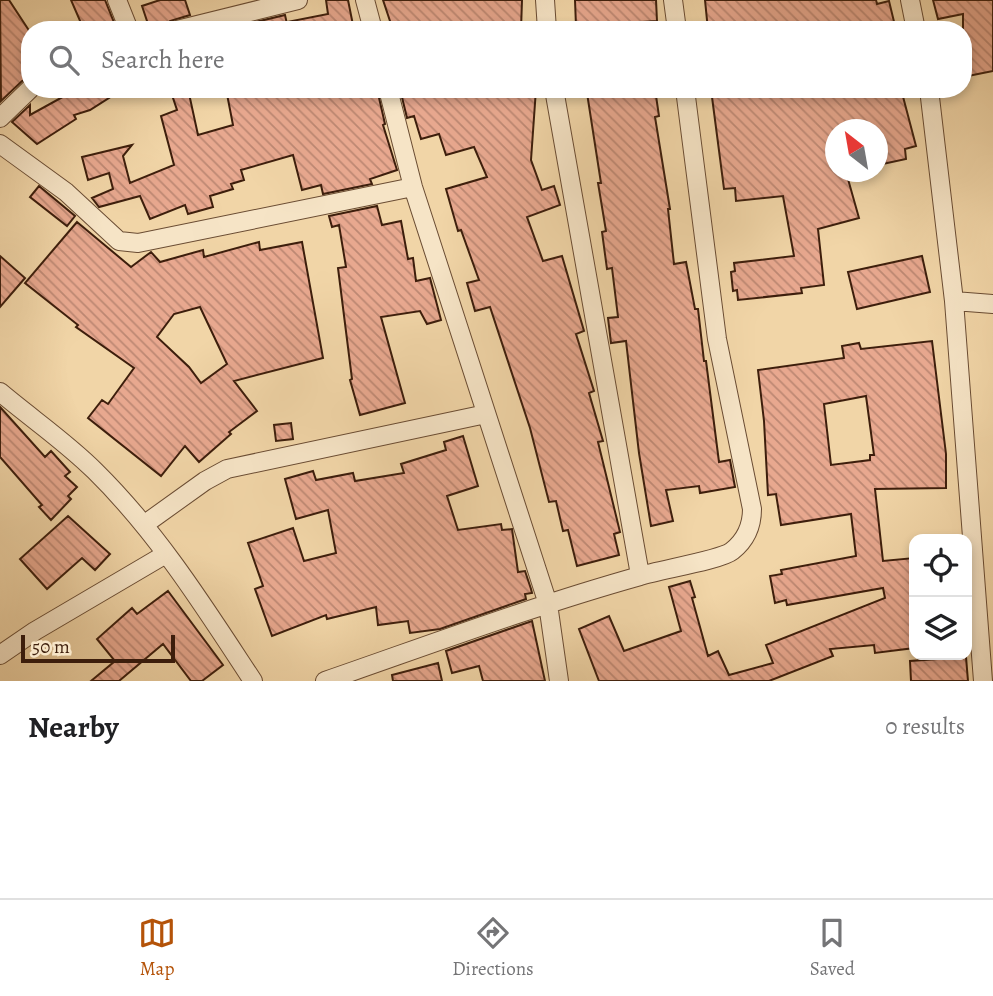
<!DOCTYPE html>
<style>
:root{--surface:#fff;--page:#f2f2f2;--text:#202124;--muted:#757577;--line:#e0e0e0;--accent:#b45309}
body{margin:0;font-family:Alegreya,serif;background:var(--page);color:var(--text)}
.controls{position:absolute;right:21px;bottom:21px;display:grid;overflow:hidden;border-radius:14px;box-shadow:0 4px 10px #0003}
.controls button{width:63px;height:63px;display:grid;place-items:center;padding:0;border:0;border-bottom:2px solid var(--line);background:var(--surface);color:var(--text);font:35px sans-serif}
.compass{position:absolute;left:825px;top:119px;width:63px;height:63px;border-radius:50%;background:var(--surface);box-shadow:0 4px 10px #0003;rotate:329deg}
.scale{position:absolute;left:21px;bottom:18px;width:154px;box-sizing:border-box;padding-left:7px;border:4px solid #3d1e0c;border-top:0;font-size:19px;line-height:24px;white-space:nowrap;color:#3d1e0c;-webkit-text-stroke:5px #f6e4c6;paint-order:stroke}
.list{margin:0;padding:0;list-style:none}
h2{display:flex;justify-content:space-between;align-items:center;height:91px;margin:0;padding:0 28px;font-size:30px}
h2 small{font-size:23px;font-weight:400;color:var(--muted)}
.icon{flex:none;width:38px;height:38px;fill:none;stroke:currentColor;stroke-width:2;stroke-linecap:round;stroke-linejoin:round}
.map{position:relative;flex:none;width:993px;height:681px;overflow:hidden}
.search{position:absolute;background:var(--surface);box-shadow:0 4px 10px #0003;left:21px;right:21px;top:21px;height:77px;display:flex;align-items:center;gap:18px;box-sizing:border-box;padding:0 24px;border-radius:28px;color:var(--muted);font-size:26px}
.sheet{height:217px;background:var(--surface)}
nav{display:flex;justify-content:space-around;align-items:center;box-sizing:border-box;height:98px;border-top:2px solid var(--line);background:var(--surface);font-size:19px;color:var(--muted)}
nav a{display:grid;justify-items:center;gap:4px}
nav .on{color:var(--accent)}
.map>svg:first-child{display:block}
.building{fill:url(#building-back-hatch);stroke:#3d1e0c;stroke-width:2;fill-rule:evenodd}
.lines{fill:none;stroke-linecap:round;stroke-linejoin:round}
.minor-casing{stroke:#6a4c33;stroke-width:20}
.minor{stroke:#f6e4c6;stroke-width:18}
</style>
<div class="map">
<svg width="993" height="681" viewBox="0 0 993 681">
<defs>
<pattern id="building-back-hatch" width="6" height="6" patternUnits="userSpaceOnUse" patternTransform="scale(1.75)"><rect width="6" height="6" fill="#e8a88f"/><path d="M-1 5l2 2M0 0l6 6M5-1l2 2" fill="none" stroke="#bd8873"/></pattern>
</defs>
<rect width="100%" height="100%" fill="#f1d5a7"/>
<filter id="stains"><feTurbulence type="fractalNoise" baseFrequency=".00286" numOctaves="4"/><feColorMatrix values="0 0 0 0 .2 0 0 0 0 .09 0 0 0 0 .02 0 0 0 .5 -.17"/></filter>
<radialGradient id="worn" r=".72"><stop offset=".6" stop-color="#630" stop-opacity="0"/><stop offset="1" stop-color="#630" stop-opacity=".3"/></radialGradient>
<path class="building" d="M0 0H9L30 32V78L22 81 1 101Z
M71 0H105L117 30H84Z
M160 0H185L190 15 170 21 166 30H150L142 6Z
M326 0H348L354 30H244L243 25 285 15 287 24V22L328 14Z
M383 0H522L521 30H393Z
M575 0H656L657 21 576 26Z
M705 0H876L877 4 889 1 896 30H708Z
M933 0H993V71L963 77V14L938 19Z
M77 89H123L90 110 74 115 76 119 37 144 12 122 30 105V115Z
M170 89H188L198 135 233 125 226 89H377L385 124 383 125 397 170 370 179 372 184 323 194 321 185 302 190 293 155 241 170 244 180 231 184 233 189 210 196 213 207 188 214 185 205 150 219 140 196 99 207 92 198 113 189 109 173 88 180 82 157 132 145 123 156 130 183 174 165 161 116 177 110Z
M400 89H536L531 160 542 190 554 186 560 205 527 217 543 261 562 256 584 331 576 334 594 391 589 393 603 441 598 442 620 532 614 534 619 555 577 566 568 530 563 531 556 501 549 502 530 428 490 307 475 311 467 283 479 280 461 230 458 231 446 189 487 177 474 147 446 155 439 134 421 139 414 116 407 118Z
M611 89H655L659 116 655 117 670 209H668L674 264 686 262 695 309H698L704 361H706L719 462 730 460 735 487 700 493 699 486 666 490 673 521 651 526 639 453 626 341 611 343 608 318 618 317 612 268 607 269 602 232 606 231 598 183H601L587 93Z
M774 89H901L916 146 905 149 906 159 878 165V130H836V172H846L859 218 818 229 824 285 801 288 802 293 738 300 737 290 733 291 731 272 735 271 734 263 794 256 783 196 736 201 735 188 724 189 712 97Z
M39 186 75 216 67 226 30 197Z
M377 206 382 225 401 221 408 259 413 258 416 281 430 278 441 320 427 324 420 311 381 317 405 403 360 415 350 380 352 379 338 268 346 267 339 225 332 227 329 216Z
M77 222 131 267 151 252 160 262 203 250 204 257 259 242 260 250 302 242 323 358 234 381 257 411 229 432 231 434 199 462 185 446 161 476 88 418 102 400 108 404 134 368 76 327 78 325 25 283ZM200 307 227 364 201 383 189 367 157 337 174 314Z
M0 256 25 278 0 307Z
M922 256 930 292 857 309 848 272Z
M932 341 946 454V488L875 489 883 561 914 558V648L875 653 874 645 830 649 833 656 769 681H599L579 629 609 616 624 651 681 631 669 587 690 581 695 597 692 598 708 656 718 651 729 675 773 663 766 645 885 598 883 588 787 605 786 600 775 603 770 576 782 574 781 570 856 556 851 514 781 525 776 494 768 495 764 421 758 370 844 358 842 346 859 343 861 349ZM866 396 874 455H870V460L831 465 824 404Z
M0 407 45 457 51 451 70 472 65 476 77 487 68 496 71 499 51 520 39 507 42 505 0 457Z
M291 423 293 439 276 441 274 425Z
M463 436 478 486 447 496 458 530 501 524 502 530 512 529 518 572 525 571 531 589 532 593 525 594 526 599 440 629 410 633 408 621 378 625 376 607 327 619 326 615 272 636 255 589 263 586 248 543 293 528 304 561 336 553 328 510 296 519 285 479 313 471 316 480 353 473 355 481 404 473 401 464 446 450 444 442Z
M68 516 110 554 95 570 82 558 47 589 20 559Z
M168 591 223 665 202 681H191L163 644 119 681H91L115 661 97 639 132 608 137 614Z
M532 621 545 681H483L479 666 452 673 446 651Z
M966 657 968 681H911L910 661Z
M438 663 442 681H393L392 675Z"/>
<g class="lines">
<defs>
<path id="minor" d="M117 0 129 30
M365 0 373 30
M545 0 547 30
M673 0 677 30
M910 0 916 30
M177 30 298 0
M388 89 413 187 548 604 559 681
M554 89 640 575
M929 89 954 301 983 681
M0 118 30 89
M0 144 66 192 119 241 138 243 413 187
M954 301 993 304
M0 392C32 419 66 442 95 471 158 533 205 608 253 681
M145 524 205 481 227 469 486 414
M0 655 35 631 166 554
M325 681C429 645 533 606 640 576 658 570 721 560 732 551 746 540 752 526 752 509L717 339 685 89"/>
</defs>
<use href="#minor" class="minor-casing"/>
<use href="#minor" class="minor"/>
</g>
<rect width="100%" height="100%" filter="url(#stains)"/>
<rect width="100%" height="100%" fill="url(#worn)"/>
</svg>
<div class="controls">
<button><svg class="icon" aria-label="locate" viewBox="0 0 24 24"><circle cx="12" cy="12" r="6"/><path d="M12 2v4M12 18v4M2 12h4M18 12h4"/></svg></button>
<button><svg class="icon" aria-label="layers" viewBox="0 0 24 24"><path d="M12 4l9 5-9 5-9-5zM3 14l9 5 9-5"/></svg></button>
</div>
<svg class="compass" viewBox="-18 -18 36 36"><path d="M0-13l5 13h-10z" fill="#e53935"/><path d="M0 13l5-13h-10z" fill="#757577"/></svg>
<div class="scale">50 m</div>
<div class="search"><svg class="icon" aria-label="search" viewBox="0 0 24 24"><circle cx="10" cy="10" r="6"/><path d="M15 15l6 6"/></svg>Search here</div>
</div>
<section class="sheet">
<h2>Nearby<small>0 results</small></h2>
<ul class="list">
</ul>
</section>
<nav>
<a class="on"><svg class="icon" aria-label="map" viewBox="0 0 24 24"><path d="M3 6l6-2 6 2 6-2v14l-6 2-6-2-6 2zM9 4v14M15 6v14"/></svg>Map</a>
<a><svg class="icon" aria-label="directions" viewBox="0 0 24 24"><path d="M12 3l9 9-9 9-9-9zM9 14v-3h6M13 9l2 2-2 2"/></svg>Directions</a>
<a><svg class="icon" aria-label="saved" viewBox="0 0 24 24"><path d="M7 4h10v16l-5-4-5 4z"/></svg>Saved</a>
</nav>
